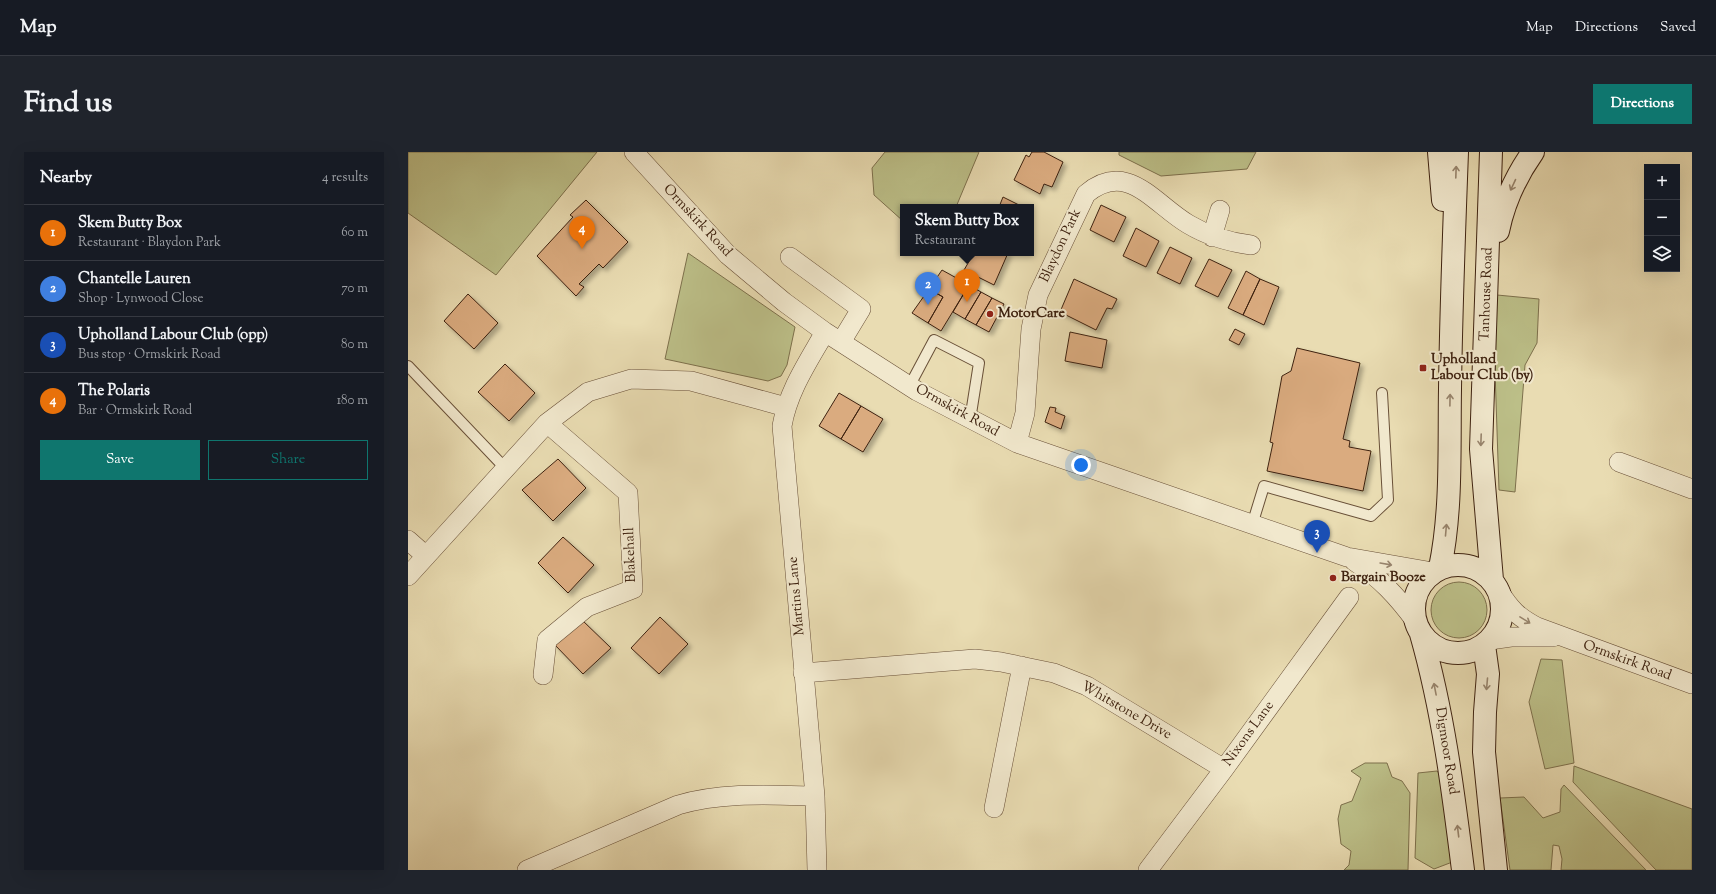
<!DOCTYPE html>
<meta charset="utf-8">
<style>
:root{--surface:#171b24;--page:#20242c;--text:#f1f3f6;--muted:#9ea1a6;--line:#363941;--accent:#0f766e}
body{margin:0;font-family:"Sorts Mill Goudy",serif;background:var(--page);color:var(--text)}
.controls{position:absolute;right:12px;top:12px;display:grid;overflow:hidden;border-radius:0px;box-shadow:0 4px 16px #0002}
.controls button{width:36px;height:36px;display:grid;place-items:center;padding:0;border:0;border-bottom:1px solid var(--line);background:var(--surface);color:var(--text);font:20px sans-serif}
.you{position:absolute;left:673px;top:313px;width:14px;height:14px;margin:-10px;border:3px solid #fff;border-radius:50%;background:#1a73e8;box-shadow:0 0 0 6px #1a73e833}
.badge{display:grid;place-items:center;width:26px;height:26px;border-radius:50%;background:var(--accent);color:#fff;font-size:13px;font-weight:700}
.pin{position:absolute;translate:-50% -33px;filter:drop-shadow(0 1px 2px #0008)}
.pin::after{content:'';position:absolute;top:21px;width:14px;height:12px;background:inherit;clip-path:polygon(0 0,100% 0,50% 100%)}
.popup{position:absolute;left:492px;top:52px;width:134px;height:52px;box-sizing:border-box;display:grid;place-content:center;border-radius:0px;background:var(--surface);filter:drop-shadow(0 1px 3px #0005);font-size:13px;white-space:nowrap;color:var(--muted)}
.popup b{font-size:15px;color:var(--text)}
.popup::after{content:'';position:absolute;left:50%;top:100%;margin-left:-8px;border:8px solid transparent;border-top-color:var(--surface)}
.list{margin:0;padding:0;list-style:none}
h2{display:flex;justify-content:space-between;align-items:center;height:52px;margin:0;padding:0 16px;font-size:17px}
h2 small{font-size:13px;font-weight:400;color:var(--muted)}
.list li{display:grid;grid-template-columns:26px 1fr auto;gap:12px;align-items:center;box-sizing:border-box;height:56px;padding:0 16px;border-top:1px solid var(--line)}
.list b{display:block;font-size:15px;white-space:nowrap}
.list p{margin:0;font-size:13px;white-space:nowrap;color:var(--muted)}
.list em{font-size:13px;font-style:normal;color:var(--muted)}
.actions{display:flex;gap:8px;padding:12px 16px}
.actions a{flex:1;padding:9px 0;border:1px solid var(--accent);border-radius:0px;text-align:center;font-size:14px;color:var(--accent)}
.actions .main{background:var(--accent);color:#fff}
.icon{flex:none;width:22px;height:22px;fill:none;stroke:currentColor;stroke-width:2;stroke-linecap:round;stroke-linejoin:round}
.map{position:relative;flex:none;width:1284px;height:718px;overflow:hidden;border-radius:0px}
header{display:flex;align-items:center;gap:24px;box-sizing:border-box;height:56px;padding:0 20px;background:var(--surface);border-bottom:1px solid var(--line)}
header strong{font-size:19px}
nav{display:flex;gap:22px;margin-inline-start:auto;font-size:14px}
.intro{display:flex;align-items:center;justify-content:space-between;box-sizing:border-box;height:96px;padding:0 24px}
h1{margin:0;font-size:28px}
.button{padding:10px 18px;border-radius:0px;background:var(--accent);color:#fff;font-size:14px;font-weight:700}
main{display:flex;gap:24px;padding:0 24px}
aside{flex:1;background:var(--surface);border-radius:0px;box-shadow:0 4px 16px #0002}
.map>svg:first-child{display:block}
.green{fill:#bcbf88;stroke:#7d704c}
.building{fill:#daab7f;stroke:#3e2210;filter:url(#shadow)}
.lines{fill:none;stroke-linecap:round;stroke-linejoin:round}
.lane-casing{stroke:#695038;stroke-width:12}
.street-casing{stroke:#695038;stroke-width:20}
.secondary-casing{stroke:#3e2210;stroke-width:24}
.lane{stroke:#f1e8cd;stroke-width:10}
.street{stroke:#f1e8cd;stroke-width:19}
.secondary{stroke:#f1e8cd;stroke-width:22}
.oneway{stroke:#98856e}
.poi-dot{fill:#8f2418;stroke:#f1e8cd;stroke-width:1.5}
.labels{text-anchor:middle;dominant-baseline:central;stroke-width:4;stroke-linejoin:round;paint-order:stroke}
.street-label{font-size:14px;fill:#3e2210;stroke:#f1e8cd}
.poi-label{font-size:14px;font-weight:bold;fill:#3e2210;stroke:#f1e8cd;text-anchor:start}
</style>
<header>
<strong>Map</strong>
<nav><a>Map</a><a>Directions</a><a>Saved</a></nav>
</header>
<div class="intro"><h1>Find us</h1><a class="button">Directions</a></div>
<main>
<aside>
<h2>Nearby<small>4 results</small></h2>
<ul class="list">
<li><span class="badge" style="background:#e8710a">1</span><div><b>Skem Butty Box</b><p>Restaurant · Blaydon Park</p></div><em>60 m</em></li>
<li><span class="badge" style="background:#3f7fe0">2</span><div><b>Chantelle Lauren</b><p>Shop · Lynwood Close</p></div><em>70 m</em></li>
<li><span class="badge" style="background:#1a4fb4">3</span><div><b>Upholland Labour Club (opp)</b><p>Bus stop · Ormskirk Road</p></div><em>80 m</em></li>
<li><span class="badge" style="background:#e8710a">4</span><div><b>The Polaris</b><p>Bar · Ormskirk Road</p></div><em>180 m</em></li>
</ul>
<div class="actions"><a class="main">Save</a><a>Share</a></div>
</aside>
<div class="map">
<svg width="1284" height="718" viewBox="0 0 1284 718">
<defs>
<filter id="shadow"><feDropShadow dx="3.5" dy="3.5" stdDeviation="2" flood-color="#0004"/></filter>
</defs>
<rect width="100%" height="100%" fill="#e9dcb2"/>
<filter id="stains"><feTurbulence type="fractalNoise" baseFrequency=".005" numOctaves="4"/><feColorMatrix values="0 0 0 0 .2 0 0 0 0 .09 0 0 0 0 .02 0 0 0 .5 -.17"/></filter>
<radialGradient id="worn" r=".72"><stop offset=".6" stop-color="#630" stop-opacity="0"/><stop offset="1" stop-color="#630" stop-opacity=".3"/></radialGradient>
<path class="green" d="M0 0H189L88 123 0 61Z
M477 0H571L548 55H495V69L466 43 464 16Z
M711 0H848L839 17 753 24 711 3Z
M280 101 387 175 379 213 373 224 360 229 257 207Z
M1089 143 1131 147 1129 191 1117 213 1107 340 1091 338 1085 159Z
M1023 458a28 28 0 1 1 56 0a28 28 0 1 1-56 0Z
M1133 507 1154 508 1166 611 1137 617 1121 550Z
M957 611H979L984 625 994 629 1002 641 1000 718H936L941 713 943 699 933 692 930 667 933 653 944 649 953 626 943 619Z
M1166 614 1284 657V718H1248L1165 630Z
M1029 619 1038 630 1047 709 1026 717 1007 706 1010 621Z
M1156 633 1238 718H1153L1154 707 1151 694 1145 693 1143 718H1102L1092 646 1116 645 1135 666 1152 660 1153 637Z"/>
<path class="building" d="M624 0H636L655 10 644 35 636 32 632 42 606 28 618 3 621 5Z
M595 45 615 55H591Z
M178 48 220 90 195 116 191 112 171 132 176 135 168 144 129 104 165 65 162 63Z
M693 53 718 65 706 90 682 78Z
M728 76 751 89 738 115 715 104Z
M762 95 784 106 772 132 749 121Z
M566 101H600L586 133 556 118Z
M801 107 824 118 810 145 787 134Z
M534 118 561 133 533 179 520 171 535 145 521 137Z
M838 119 852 127 835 163 820 156Z
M666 127 709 147 704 157 699 156 688 178 652 160Z
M852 127 871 135 856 173 835 163Z
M561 133 573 140 557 167 545 160Z
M521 137 535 145 520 171 504 161Z
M573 140 584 146 568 173 557 167Z
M60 142 90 171 66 197 36 169Z
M584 146 596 152 581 180 568 173Z
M827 177 837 182 831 193 821 188Z
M662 180 699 188 694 216 657 209Z
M889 196 952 211 935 287 942 289 941 295 963 299 955 339 859 319 865 291 862 290 874 224 883 219Z
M97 212 127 241 101 269 70 240Z
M431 241 453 254 433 287 411 274Z
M453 254 475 267 455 300 433 287Z
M642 255 648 256 647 260 657 264 653 277 637 270Z
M150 307 178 336 145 369 114 338Z
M155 385 186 413 160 441 130 411Z
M252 465 280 492 251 522 223 496Z
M173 467 203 496 175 522 146 492Z"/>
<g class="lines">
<defs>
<path id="lane" d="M0 214 98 317
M502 233 526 188 571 211 562 268
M844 373 856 334 963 364 980 348 974 241"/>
<path id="street" d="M226 0 320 103 376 150 417 180 509 239 609 291 939 405 1025 420
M804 85 812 58
M382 105 453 157 433 190
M609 291 617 261 623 177 630 143 678 42C719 7 746 52 780 72 800 84 819 90 843 93
M1211 310 1284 337
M0 388 18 404
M946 409C972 426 989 444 1008 470
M0 424 139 271 180 240 223 227 283 229 378 255
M1091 439C1102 457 1110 465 1129 475L1284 532
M1082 488 1103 485H1145
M395 521 567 507 593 510 646 521 679 534 816 617
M135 523 139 488 179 455 225 437 220 341 139 271
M586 656 614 514
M119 718 270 653C314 640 362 643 407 644
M409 718 407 644 374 274C380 239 400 210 417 180
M740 718 816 617 941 445"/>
<path id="secondary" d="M1031 0 1035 48
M1083 0 1073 297 1084 428
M1090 79C1096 50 1108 24 1125 0
M1006 457a44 44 0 1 1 88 0a44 44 0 1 1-88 0Z
M1032 416C1044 358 1041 297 1042 237 1043 158 1046 79 1049 0
M1013 482C1035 559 1045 638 1055 718
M1076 493 1080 522 1077 560 1076 600 1088 718"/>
</defs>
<use href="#lane" class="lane-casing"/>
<use href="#street" class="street-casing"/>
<use href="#secondary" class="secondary-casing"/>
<use href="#lane" class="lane"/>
<use href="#street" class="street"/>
<use href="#secondary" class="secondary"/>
</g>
<defs><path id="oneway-shaft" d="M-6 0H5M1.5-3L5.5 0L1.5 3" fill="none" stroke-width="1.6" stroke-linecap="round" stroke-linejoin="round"/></defs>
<g class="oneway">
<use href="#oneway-shaft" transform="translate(1048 20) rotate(-88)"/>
<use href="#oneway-shaft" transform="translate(1105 33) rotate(115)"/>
<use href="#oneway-shaft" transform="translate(1042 248) rotate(-89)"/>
<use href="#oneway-shaft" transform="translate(1073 288) rotate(92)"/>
<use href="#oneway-shaft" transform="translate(1038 378) rotate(-85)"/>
<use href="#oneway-shaft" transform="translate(978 412) rotate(10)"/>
<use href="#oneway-shaft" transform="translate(1117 468) rotate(32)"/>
<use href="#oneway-shaft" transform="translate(1079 532) rotate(95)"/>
<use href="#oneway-shaft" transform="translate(1027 537) rotate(-101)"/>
<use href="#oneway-shaft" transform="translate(1050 679) rotate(-97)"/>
</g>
<g class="poi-dot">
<circle cx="582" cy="162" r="4"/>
<rect x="1011" y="212" width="8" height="8" rx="2"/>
<circle cx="925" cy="426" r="4"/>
</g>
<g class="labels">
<g class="street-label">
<text transform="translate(289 69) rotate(47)">Ormskirk Road</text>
<text transform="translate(653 94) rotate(-65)">Blaydon Park</text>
<text transform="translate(1079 142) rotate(-88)">Tanhouse Road</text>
<text transform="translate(549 259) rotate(29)">Ormskirk Road</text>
<text transform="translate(223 403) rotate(-92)">Blakehall</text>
<text transform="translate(389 444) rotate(-95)">Martins Lane</text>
<text transform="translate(1219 509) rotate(20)">Ormskirk Road</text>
<text transform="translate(718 559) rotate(30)">Whitstone Drive</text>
<text transform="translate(841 582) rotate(-54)">Nixons Lane</text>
<text transform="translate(1038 599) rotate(81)">Digmoor Road</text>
</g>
<g class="poi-label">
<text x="590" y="162">MotorCare</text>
<text x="1023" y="208">Upholland<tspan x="1023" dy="16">Labour Club (by)</tspan></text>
<text x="933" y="426">Bargain Booze</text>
</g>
</g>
<rect width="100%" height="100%" filter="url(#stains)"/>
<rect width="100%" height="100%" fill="url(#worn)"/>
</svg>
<div class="controls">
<button>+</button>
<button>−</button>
<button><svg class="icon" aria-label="layers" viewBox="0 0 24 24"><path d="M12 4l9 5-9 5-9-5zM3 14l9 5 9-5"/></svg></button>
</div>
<div class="you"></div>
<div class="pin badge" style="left:559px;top:150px;background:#e8710a">1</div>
<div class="popup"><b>Skem Butty Box</b>Restaurant</div>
<div class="pin badge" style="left:520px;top:153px;background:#3f7fe0">2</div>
<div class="pin badge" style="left:909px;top:401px;background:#1a4fb4">3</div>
<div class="pin badge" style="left:174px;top:97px;background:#e8710a">4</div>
</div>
</main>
